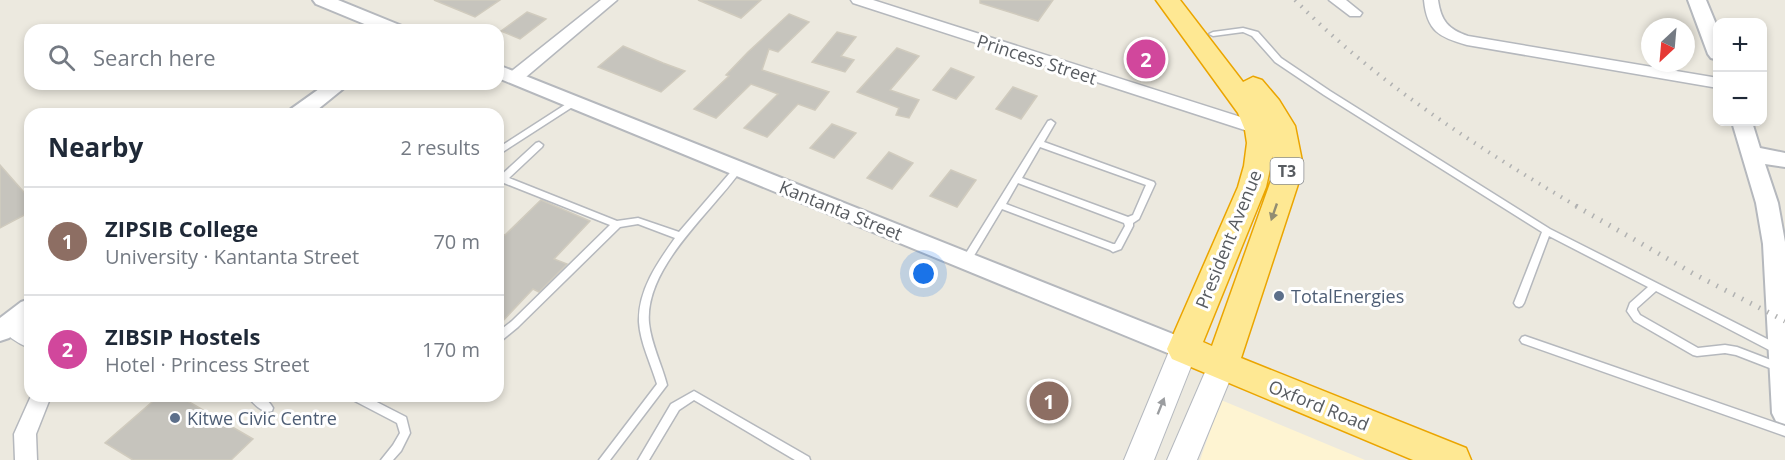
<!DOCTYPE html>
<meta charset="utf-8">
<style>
:root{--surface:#fff;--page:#f6f6f7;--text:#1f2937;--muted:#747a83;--line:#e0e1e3;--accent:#ea3927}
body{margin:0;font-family:"Open Sans",sans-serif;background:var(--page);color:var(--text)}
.controls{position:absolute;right:18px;top:18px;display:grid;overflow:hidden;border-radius:12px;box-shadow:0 3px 9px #0003}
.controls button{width:54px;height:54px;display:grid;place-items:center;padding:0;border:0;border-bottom:2px solid var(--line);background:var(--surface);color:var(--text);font:30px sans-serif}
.compass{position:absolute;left:1641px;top:18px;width:54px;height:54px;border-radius:50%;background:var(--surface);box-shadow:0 3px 9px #0003;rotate:206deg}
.you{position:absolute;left:924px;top:274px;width:21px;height:21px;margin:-15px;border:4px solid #fff;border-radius:50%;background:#1a73e8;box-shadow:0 0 0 9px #1a73e833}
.badge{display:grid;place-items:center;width:39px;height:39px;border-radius:50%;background:var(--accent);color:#fff;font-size:20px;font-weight:700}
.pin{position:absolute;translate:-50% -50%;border:3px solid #fff;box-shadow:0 2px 6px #0006}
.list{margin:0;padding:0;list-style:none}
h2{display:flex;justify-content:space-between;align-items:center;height:78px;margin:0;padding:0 24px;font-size:26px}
h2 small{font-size:20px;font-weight:400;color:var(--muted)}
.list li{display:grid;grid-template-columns:39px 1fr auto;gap:18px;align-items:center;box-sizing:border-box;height:108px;padding:0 24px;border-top:2px solid var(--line)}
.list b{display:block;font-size:22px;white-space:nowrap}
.list p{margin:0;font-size:20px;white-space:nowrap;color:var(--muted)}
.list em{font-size:20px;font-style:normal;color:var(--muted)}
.icon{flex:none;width:33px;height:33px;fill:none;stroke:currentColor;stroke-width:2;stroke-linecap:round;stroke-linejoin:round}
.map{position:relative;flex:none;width:1785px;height:460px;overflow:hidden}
.search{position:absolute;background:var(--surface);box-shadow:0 3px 9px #0003;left:24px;top:24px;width:480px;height:66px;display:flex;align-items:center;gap:15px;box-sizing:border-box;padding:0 21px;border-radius:18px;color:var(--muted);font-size:22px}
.panel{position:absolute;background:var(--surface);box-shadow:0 3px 9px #0003;left:24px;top:108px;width:480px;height:294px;border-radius:18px}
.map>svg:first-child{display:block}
.commercial{fill:#fef4d2}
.building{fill:#c6c4bd;stroke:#d0cbbe;stroke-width:1.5}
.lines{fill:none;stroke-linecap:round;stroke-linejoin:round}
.service-casing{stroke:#b5b8bd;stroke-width:3}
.minor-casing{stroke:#b5b8bd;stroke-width:3}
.tertiary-casing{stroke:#b5b8bd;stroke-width:4}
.secondary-casing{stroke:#b5b9bf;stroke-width:2}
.trunk-casing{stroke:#eba500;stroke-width:3}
.service{fill:#fff;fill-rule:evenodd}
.minor{fill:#fff;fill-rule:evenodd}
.tertiary{fill:#fff;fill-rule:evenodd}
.secondary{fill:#fff;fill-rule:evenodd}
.trunk{fill:#fee893;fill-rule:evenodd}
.rail-far1{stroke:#b1b2b2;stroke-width:4;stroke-dasharray:1.5 7;stroke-linecap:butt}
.rail{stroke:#b1b2b2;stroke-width:5;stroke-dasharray:1.5 8;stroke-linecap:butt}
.oneway{fill:#928d72}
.oneway2{fill:#9b9da0}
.service-dot{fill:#5c6f8a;stroke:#fff;stroke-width:2}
.labels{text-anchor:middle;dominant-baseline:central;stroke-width:6;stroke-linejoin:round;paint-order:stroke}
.shield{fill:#fff;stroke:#8a8d90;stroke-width:1.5}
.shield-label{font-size:16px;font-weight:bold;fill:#585c61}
.street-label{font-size:18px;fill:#585c61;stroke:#fff}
.service-label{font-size:18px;fill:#4e5e75;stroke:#fff;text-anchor:start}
</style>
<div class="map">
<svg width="1785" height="460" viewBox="0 0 1785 460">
<rect width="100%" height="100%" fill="#ece9df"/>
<path class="commercial" d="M1221 400 1365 460H1200Z"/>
<path class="building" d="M434 0H500L475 17Z
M698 0H761L741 18Z
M980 0H1053L1038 21 980 3Z
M527 12 546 19 520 39 501 31Z
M789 14 809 22 778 52 769 49 762 70 829 92 815 110 798 104 767 137 744 128 778 94 751 84 716 118 694 109 729 76 726 75 748 52Z
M837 32 856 37 841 56 854 60 845 72 812 62Z
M623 46 663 63 685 71 661 92 598 67Z
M897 48 919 56 890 90 919 100 909 118 896 115 899 108 857 92Z
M951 68 974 77 956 99 933 90Z
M1013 87 1037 96 1021 119 996 109Z
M832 124 856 133 834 158 810 148Z
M889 152 913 163 892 189 867 178Z
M0 165 30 199V212L0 228Z
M951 170 976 180 957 207 930 196Z
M541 200 590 221 554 259 567 264 539 292 533 289 498 326V232L505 235Z
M159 396H179L253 439 231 460H133L105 443Z"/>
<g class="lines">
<defs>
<path id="service" d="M1243 28 1258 32 1281 58 1330 91 1550 229 1781 346 1782 349 1781 352 1777 353 1773 352 1656 291 1637 308V310L1640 315 1698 348 1725 345 1737 347 1784 365 1785 368 1784 371 1780 372 1736 355 1725 353 1697 356 1693 355 1634 321 1627 311 1630 303 1648 287 1549 236 1524 303 1522 306 1519 307 1516 306 1514 303 1542 232 1324 95 1275 62 1252 36 1243 32 1213 36 1209 34 1213 32Z
M574 99 577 100 578 102 577 104 498 155V148Z
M1051 120 1055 123 1044 142 1154 182 1155 184 1139 219 1133 223V226L1121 249 1113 252 1110 250 1002 209 969 264H963L961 261 963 258 1048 121ZM1040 147 1146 185 1133 215 1128 217 1022 178ZM1018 183 1124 223 1125 226 1115 244H1113L1006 204Z
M539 142 543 145 542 147 509 178 617 221 638 218 679 232 735 167H741L742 169C713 211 644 267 649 323 651 344 662 365 667 385L610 460H599L657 384C651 364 640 342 639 322 638 290 658 262 675 238L638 224 620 227 518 327 501 341 498 342V332L512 321 610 225 504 183 498 185 499 177 536 143Z
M1525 336 1785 426V436L1522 343 1520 340 1522 337Z
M694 391 809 457 810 460H795L694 400 679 410 649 460H638L671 404Z
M248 396C260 396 267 397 273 408L272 411C263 414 252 403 248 396Z
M350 396H365L406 417 410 433 401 451 393 460H381L393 445 400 433 397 423 351 399Z"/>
<path id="minor" d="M601 0H617L520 82H508L506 78 508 74Z
M851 0H873L1272 127 1274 131 1272 135H1260L853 3Z
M1329 0H1346L1362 13 1360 16H1350Z
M1424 0H1438C1441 21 1448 29 1468 36L1718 78V88L1467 45C1439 37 1427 31 1424 0Z
M9 316 30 329V348C19 344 2 334 0 323L2 318Z
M31 396H51L36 434 37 460H15L14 434Z"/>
<path id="tertiary" d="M313 0H338L402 26 404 30H379L316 4Z
M1688 0H1706L1718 29V60L1711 58 1708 54Z
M498 65 1193 342 1196 349 1193 356 1184 359 1175 356 498 78Z
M326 84H349L312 114H288L291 109Z
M1732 122H1752L1760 148 1785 153V167L1765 164 1778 203 1785 242V424L1776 421 1772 413 1763 244 1756 203Z
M30 299V322L9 338 0 341V318L21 302Z"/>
<path id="secondary" d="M1184 337 1194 341 1198 349 1154 460H1124L1170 349 1174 341Z
M1222 353 1232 356 1236 365 1197 460H1167L1212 356Z"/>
<path id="trunk" d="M1156 0H1180L1243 82 1253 77 1262 80 1279 100 1295 126 1302 161 1301 175 1241 358 1466 448 1471 460H1413L1172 359 1167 349 1238 187 1244 166 1247 143 1245 130 1238 113ZM1273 156V175L1212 346 1203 342 1266 187Z"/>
</defs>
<use href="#service" class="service-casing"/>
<use href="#minor" class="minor-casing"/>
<use href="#tertiary" class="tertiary-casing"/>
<use href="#secondary" class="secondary-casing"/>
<use href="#trunk" class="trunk-casing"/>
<use href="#service" class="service"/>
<use href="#minor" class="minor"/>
<use href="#tertiary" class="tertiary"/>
<use href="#secondary" class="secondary"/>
<use href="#trunk" class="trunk"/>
<path class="rail-far1" d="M1295 0C1378 84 1477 147 1578 207"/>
<path class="rail" d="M1576 206 1694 274 1785 321"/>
</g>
<defs><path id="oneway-solid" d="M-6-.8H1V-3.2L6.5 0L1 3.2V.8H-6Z" transform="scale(1.5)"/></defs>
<use class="oneway" href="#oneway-solid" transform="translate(1274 212) rotate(109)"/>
<use class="oneway2" href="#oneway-solid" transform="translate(1161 406) rotate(-68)"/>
<g class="service-dot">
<circle cx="1279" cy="296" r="6"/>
<circle cx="175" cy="418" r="6"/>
</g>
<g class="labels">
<rect class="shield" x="1270.5" y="158" width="33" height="26" rx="4.5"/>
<g class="shield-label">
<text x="1287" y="171">T3</text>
</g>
<g class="street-label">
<text transform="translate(1037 59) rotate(18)">Princess Street</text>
<text transform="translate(841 210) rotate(22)">Kantanta Street</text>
<text transform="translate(1228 239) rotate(-68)">President Avenue</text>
<text transform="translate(1319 405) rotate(22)">Oxford Road</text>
</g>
<g class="service-label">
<text x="1291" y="296">TotalEnergies</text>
<text x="187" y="418">Kitwe Civic Centre</text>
</g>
</g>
</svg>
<div class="controls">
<button>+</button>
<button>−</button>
</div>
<svg class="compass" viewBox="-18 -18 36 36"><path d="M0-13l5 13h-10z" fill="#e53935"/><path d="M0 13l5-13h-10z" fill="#747a83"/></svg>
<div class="you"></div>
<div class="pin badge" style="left:1049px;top:401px;background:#8d6e63">1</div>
<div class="pin badge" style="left:1146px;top:59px;background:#d1479c">2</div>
<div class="search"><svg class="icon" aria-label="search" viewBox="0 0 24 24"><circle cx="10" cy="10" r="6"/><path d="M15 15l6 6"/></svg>Search here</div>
<section class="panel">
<h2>Nearby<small>2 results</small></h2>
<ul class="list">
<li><span class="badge" style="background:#8d6e63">1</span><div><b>ZIPSIB College</b><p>University · Kantanta Street</p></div><em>70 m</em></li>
<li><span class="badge" style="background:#d1479c">2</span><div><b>ZIBSIP Hostels</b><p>Hotel · Princess Street</p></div><em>170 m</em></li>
</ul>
</section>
</div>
